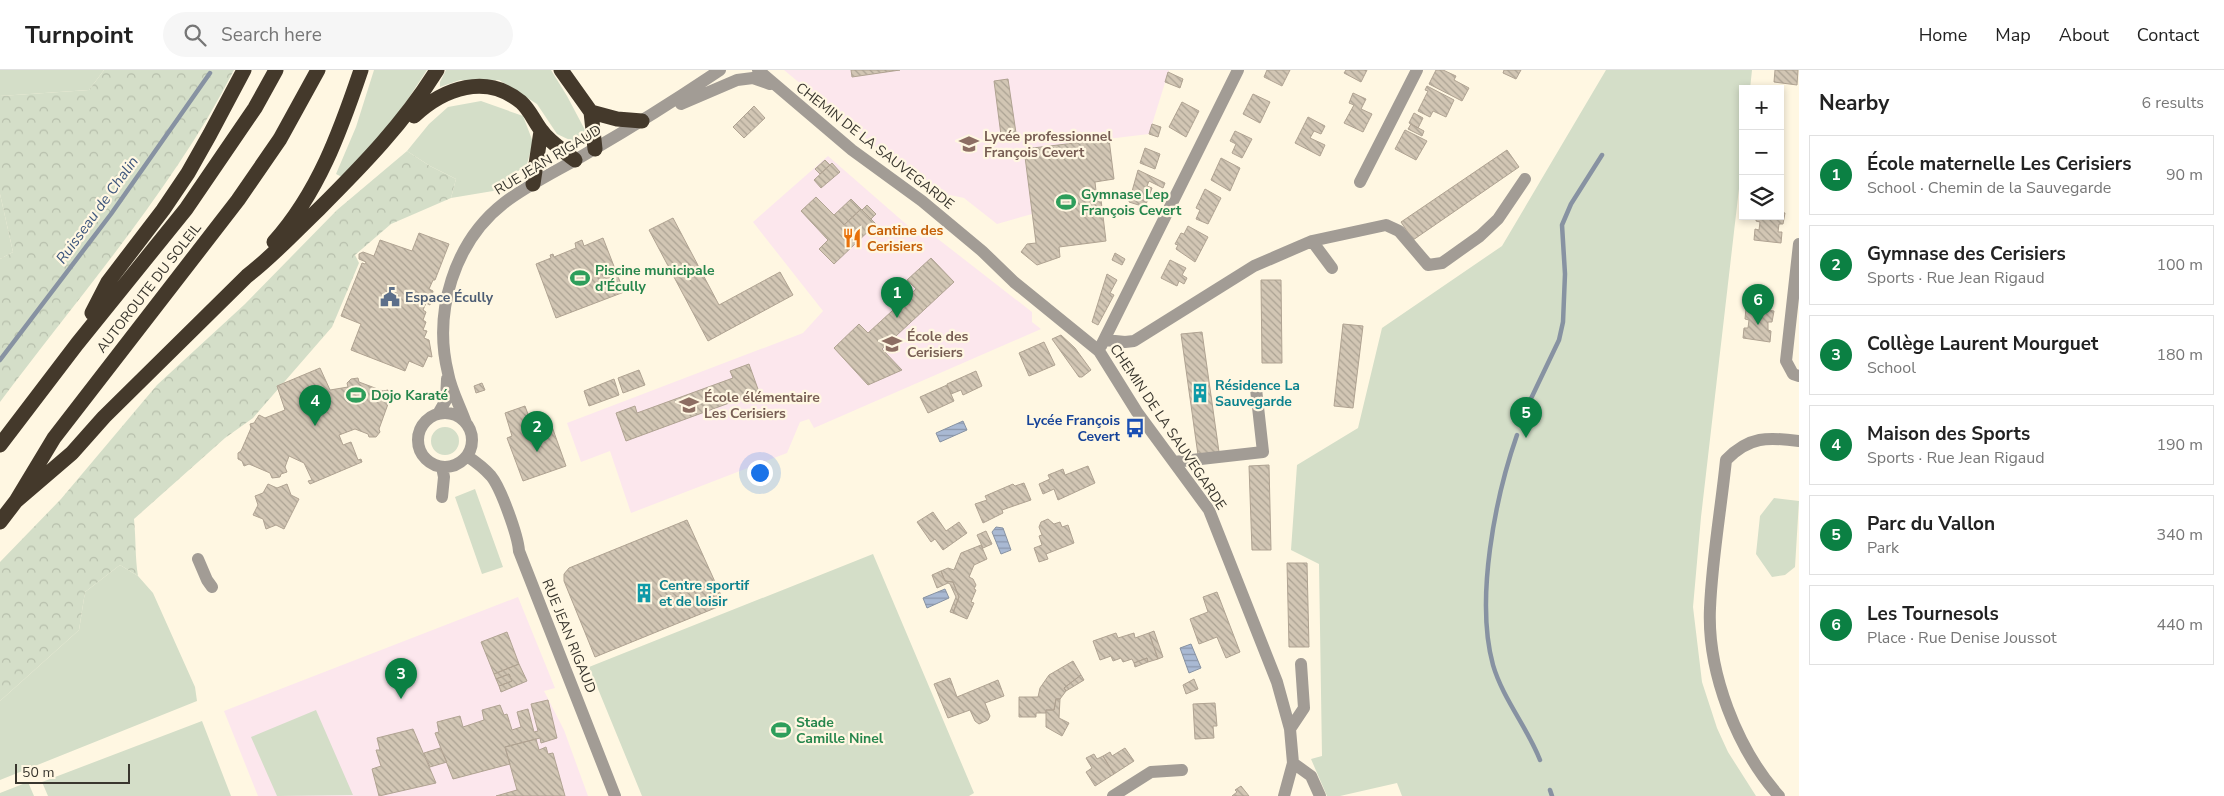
<!DOCTYPE html>
<meta charset="utf-8">
<style>
:root{--surface:#fff;--page:#f6f6f6;--text:#222;--muted:#767676;--line:#e0e0e0;--accent:#0b8043}
body{margin:0;font-family:"Nunito Sans",sans-serif;background:var(--page);color:var(--text)}
.controls{position:absolute;right:15px;top:15px;display:grid;overflow:hidden;border-radius:0px;box-shadow:0 2px 8px #0003}
.controls button{width:45px;height:45px;display:grid;place-items:center;padding:0;border:0;border-bottom:1px solid var(--line);background:var(--surface);color:var(--text);font:25px sans-serif}
.scale{position:absolute;left:15px;bottom:12px;width:115px;box-sizing:border-box;padding-left:5px;border:2px solid #39362e;border-top:0;font-size:14px;line-height:18px;white-space:nowrap;color:#39362e;-webkit-text-stroke:4px #fff7e2;paint-order:stroke}
.you{position:absolute;left:759px;top:402px;width:18px;height:18px;margin:-12px;border:4px solid #fff;border-radius:50%;background:#1a73e8;box-shadow:0 0 0 8px #1a73e833}
.badge{display:grid;place-items:center;width:32px;height:32px;border-radius:50%;background:var(--accent);color:#fff;font-size:16px;font-weight:700}
.pin{position:absolute;translate:-50% -41px;filter:drop-shadow(0 1px 2px #0008)}
.pin::after{content:'';position:absolute;top:26px;width:18px;height:15px;background:inherit;clip-path:polygon(0 0,100% 0,50% 100%)}
.list{margin:0;padding:0;list-style:none}
h2{display:flex;justify-content:space-between;align-items:center;height:65px;margin:0;padding:0 20px;font-size:21px}
h2 small{font-size:16px;font-weight:400;color:var(--muted)}
.list li{display:grid;grid-template-columns:32px 1fr auto;gap:15px;align-items:center;box-sizing:border-box;height:80px;margin:0 10px 10px;padding:0 10px;border:1px solid var(--line);border-radius:0px}
.list b{display:block;font-size:19px;white-space:nowrap}
.list p{margin:0;font-size:16px;white-space:nowrap;color:var(--muted)}
.list em{font-size:16px;font-style:normal;color:var(--muted)}
.icon{flex:none;width:28px;height:28px;fill:none;stroke:currentColor;stroke-width:2;stroke-linecap:round;stroke-linejoin:round}
.map{position:relative;flex:none;width:1799px;height:726px;overflow:hidden}
header{display:flex;align-items:center;gap:30px;box-sizing:border-box;height:70px;padding:0 25px;background:var(--surface);border-bottom:1px solid var(--line)}
header strong{font-size:24px}
nav{display:flex;gap:28px;margin-inline-start:auto;font-size:18px}
.search{width:350px;height:45px;background:var(--page);display:flex;align-items:center;gap:12px;box-sizing:border-box;padding:0 18px;border-radius:28px;color:var(--muted);font-size:19px}
main{display:flex}
aside{flex:1;background:var(--surface)}
.map>svg:first-child{display:block}
.education{fill:#fce7ed}
.green{fill:#d4dec8}
.forest{fill:url(#forest-crowns)}
.water{fill:url(#water-rules);stroke:#8792a2}
.lines{fill:none;stroke-linecap:round;stroke-linejoin:round}
.stream{stroke:#8792a2;stroke-width:4.5}
.building{fill:url(#building-back-hatch);stroke:#b0a392}
.minor{stroke:#a29c95;stroke-width:12}
.highway{stroke:#44392b;stroke-width:15}
.labels{text-anchor:middle;dominant-baseline:central;stroke-width:4.5;stroke-linejoin:round;paint-order:stroke}
.education-label{font-size:14px;font-weight:bold;fill:#785e54;stroke:#fff7e2;text-anchor:start}
.street-label{font-size:14px;fill:#39362e;stroke:#fff7e2}
.leisure-label{font-size:14px;font-weight:bold;fill:#27864d;stroke:#fff7e2;text-anchor:start}
.food-label{font-size:14px;font-weight:bold;fill:#c56008;stroke:#fff7e2;text-anchor:start}
.service-label{font-size:14px;font-weight:bold;fill:#4e5e75;stroke:#fff7e2;text-anchor:start}
.culture-label{font-size:14px;font-weight:bold;fill:#0d838f;stroke:#fff7e2;text-anchor:start}
.transit-label{font-size:14px;font-weight:bold;fill:#164399;stroke:#fff7e2;text-anchor:end}
.water-label{font-size:15px;font-style:italic;fill:#3d557c;stroke:#fff7e2}
</style>
<header>
<strong>Turnpoint</strong>
<div class="search"><svg class="icon" aria-label="search" viewBox="0 0 24 24"><circle cx="10" cy="10" r="6"/><path d="M15 15l6 6"/></svg>Search here</div>
<nav><a>Home</a><a>Map</a><a>About</a><a>Contact</a></nav>
</header>
<main>
<div class="map">
<svg width="1799" height="726" viewBox="0 0 1799 726">
<defs>
<pattern id="forest-crowns" width="20" height="18" patternUnits="userSpaceOnUse" patternTransform="scale(1.25)"><rect width="20" height="18" fill="#d4dec8"/><path d="M2 6a3 3 0 1 1 6 0M12 15a3 3 0 1 1 6 0" fill="none" stroke="#b7bfac"/></pattern>
<pattern id="water-rules" width="6" height="5" patternUnits="userSpaceOnUse" patternTransform="scale(1.25)"><rect width="6" height="5" fill="#a9b9d3"/><path d="M0 2.5h6" fill="none" stroke="#8b97ac"/></pattern>
<pattern id="building-back-hatch" width="6" height="6" patternUnits="userSpaceOnUse" patternTransform="scale(1.25)"><rect width="6" height="6" fill="#d2c6b4"/><path d="M-1 5l2 2M0 0l6 6M5-1l2 2" fill="none" stroke="#aba293"/></pattern>
</defs>
<rect width="100%" height="100%" fill="#fff7e2"/>
<path class="education" d="M784 0H1169L1149 64 1024 79 1032 144 997 154 964 128 950 125 942 132Z
M828 86 922 168 929 162 1032 242V252L1041 259 814 358 809 349 800 352 787 383 631 443 610 381 581 392 567 353 803 263 823 241 753 152Z
M518 527 555 618 544 621 564 660 588 726H258L224 641Z"/>
<path class="green" d="M0 0H104L89 20 0 26Z
M374 0H427L389 58 342 107 336 104 356 57Z
M446 0H551L567 26 585 60 574 72 557 64 537 34 499 10H460L440 17V12Z
M1606 0H1752L1750 19H1743V84L1701 447 1693 537 1702 612 1717 658 1728 682 1756 726H1402L1397 713 1340 726H1327L1311 689 1322 686 1319 494 1291 480 1297 395 1358 358 1382 258 1502 176Z
M481 31 523 46 533 72 527 94 493 121 451 128 456 109 430 96 407 81 429 54 448 37Z
M0 124 13 182 0 189Z
M431 371a14 14 0 1 1 28 0a14 14 0 1 1-28 0Z
M475 419 503 497 482 504 455 427Z
M1774 428 1799 431 1795 497 1785 505 1772 507 1756 484 1760 446Z
M873 484 974 723 969 726H642L589 597Z
M120 495 138 506 153 523 195 617 197 631 0 710V631L79 560 85 522Z
M316 640 353 725 277 726 251 667Z
M202 651 231 726H48L42 712Z
M28 712 34 726H0V723Z"/>
<path class="forest" d="M104 0H234C174 118 79 226 0 332V189L13 182 0 124V26L89 20Z
M407 81 430 96 456 109 451 128 391 154 355 185 359 193 332 257 253 348 225 368 134 449C136 469 135 487 138 506L120 495 85 522 79 560 0 631V492L61 429 157 315 245 234 337 140Z"/>
<path class="water" d="M963 351 967 360 940 372 936 363Z
M996 457 1003 458 1011 480 1001 484 992 462Z
M945 519 949 528 927 538 923 528Z
M1191 574 1201 598 1189 603 1180 578Z"/>
<g class="lines">
<path class="stream" d="M0 290 111 144 210 3
M1526 339 1559 270 1563 252 1565 204 1562 155 1571 134 1602 85
M1517 365C1495 428 1475 529 1493 595 1503 629 1527 657 1540 690
M1550 720 1552 726"/>
</g>
<path class="building" d="M851 0H900L852 7Z
M1267 0H1290L1282 16 1264 7Z
M1346 0H1367L1361 12 1344 3Z
M1436 0H1443L1456 6 1454 10 1469 18 1462 31 1429 14Z
M1504 0H1521L1516 9 1503 3Z
M1775 0H1798L1797 15 1774 12Z
M1168 2 1183 9 1180 18 1165 12Z
M1008 9 1016 63 1001 65 994 11Z
M1427 16 1454 30 1446 47 1433 41 1430 47 1418 41 1428 21 1425 20Z
M1353 23 1366 29 1361 39 1372 44 1363 62 1344 53 1354 35 1349 33Z
M1253 24 1270 32 1260 53 1243 44Z
M1182 32 1199 41 1186 67 1169 57Z
M754 36 765 48 744 68 733 57Z
M1414 43 1423 48 1418 58 1409 53Z
M1308 47 1325 56 1321 64 1314 61 1310 68 1325 75 1320 86 1295 73Z
M1152 54 1161 57 1158 67 1149 64Z
M1411 54 1424 61 1422 66 1408 59Z
M1405 60 1427 71 1416 90 1395 79Z
M1235 61 1252 69 1242 88 1232 83 1236 74 1230 71Z
M1109 69 1114 109 1095 112 1096 121H1100L1106 171 1059 177 1060 187 1037 195 1021 182 1027 174 1036 173 1024 79Z
M1145 78 1160 84 1155 99 1140 93Z
M1507 80 1519 97 1413 170 1401 152Z
M1221 88 1240 98 1230 121 1211 110Z
M825 90 830 95 820 104 815 99Z
M832 93 840 102 821 118 814 110Z
M1138 100 1165 113 1163 118 1149 111 1147 116 1152 118 1145 137 1129 132Z
M1205 119 1221 128 1208 154 1196 149 1200 140 1196 138Z
M816 127 844 155 861 139 876 154 834 194 819 179 828 170 801 141Z
M851 129 861 139 844 155 834 145Z
M867 135 876 144 871 149 862 140Z
M1780 142 1785 143 1783 154H1779L1778 162H1782L1781 173 1754 170 1755 159 1759 160 1760 152 1756 151V146H1780Z
M673 148 719 235 780 202 793 225 708 271 649 160Z
M1188 156 1208 167 1195 192 1176 179 1178 175 1175 174 1181 163 1184 164Z
M419 163 449 174 435 210H433L429 219 433 221 430 235 426 233 423 240 426 242 423 250 426 252 423 260 427 261 424 268 429 270 432 287 428 286 423 297 409 291 405 301 351 280 361 254 341 246 362 193 365 194 366 192 359 189V184L363 182 374 186 380 170 412 181Z
M603 168 624 222 556 248 536 194 551 188 550 185 553 184 554 187 576 178 575 173 582 170 584 176Z
M1115 183 1125 189 1122 195 1112 190Z
M931 188 954 212 882 279 902 300 868 315 834 278 859 254 868 263 916 219 907 210Z
M1170 190 1186 198 1182 205 1187 208 1184 214 1179 211 1177 216 1161 208Z
M1107 204 1117 210 1110 223 1114 225 1098 255 1092 252Z
M1261 210H1281L1282 293H1262Z
M1746 238 1774 241 1772 252H1768V260L1771 261 1770 272 1743 268 1744 258H1748L1749 250 1745 249Z
M1343 254 1363 256 1353 338 1334 336Z
M1202 262 1219 382 1198 385 1181 264Z
M1061 265 1075 278 1091 300 1082 307H1079L1052 269Z
M1044 272 1055 295 1029 306 1019 283Z
M749 294 759 322 626 371 616 343 635 336 637 343 733 308 730 301Z
M320 298 330 320 348 317 347 313 351 309 358 308 359 312 383 321 388 320 393 326V333L388 334 379 359 380 362 376 367H369L368 364 355 359 339 365 343 375 351 372 358 390 361 389 362 392 310 414 308 411 312 410 304 393 289 386 285 397 287 402 281 404 280 407 272 408 270 403 249 394 244 396 242 391 238 389V383L241 381 251 358 250 354 254 353 259 345 265 348 285 340 277 316Z
M639 300 645 315 623 323 618 308Z
M976 301 982 316 963 325 961 320 951 324 947 314Z
M614 309 619 325 589 336 584 321Z
M482 313 485 320 476 323 474 316Z
M947 315 954 331 928 343 920 327Z
M525 336 533 358 550 351 566 396 523 411 507 368 512 366 505 343Z
M1269 395 1271 480H1252L1249 396Z
M1088 396 1095 413 1058 430 1054 419 1043 424 1039 414 1050 409 1048 405 1063 399 1065 405Z
M1024 413 1031 430 1002 440 1003 443 983 453 975 434 987 430 985 426 1013 414 1015 416Z
M268 414 277 418 287 414 291 425 299 429 284 459 276 455 266 459 263 449 253 445 258 435 255 426 263 423Z
M933 442 946 461 959 452 967 463 943 480 935 469 931 472 917 452Z
M1048 449 1054 454 1060 452 1062 457 1068 455 1074 473 1046 484 1048 489 1039 492 1034 478 1042 475 1039 466 1042 465 1039 457 1041 452Z
M687 450 725 534 595 587 564 511V504L569 498Z
M986 461 992 474 983 478 977 465Z
M981 475 987 489 974 495 969 507 973 509 976 515 974 519 976 520 971 532 974 533 967 549 953 543 959 527 953 512 945 511 941 501 948 498 954 500 961 483Z
M1287 493H1307L1309 577H1289Z
M941 501 945 511 953 512 959 527 953 543 950 542 956 527 950 514 948 513 937 518 932 505Z
M1217 522 1240 582 1226 588 1217 567 1199 574 1190 549 1208 542 1203 527Z
M1154 561 1163 587 1158 589 1149 563Z
M507 562 519 594 494 604 481 572Z
M1116 563 1118 568 1134 563 1135 568 1149 563 1158 589 1148 592 1147 588 1134 593 1132 589 1123 592 1121 588 1113 591 1111 586 1100 590 1093 571Z
M1147 588 1148 592 1135 597 1134 593Z
M1073 591 1081 605 1064 618 1066 621 1060 629H1056L1054 640H1046V643H1036V647H1019V627H1038L1040 618 1049 605Z
M519 594 527 611 501 622 499 616 512 611 509 604 496 609 494 604Z
M509 604 512 611 499 616 496 609Z
M1081 605 1084 610 1066 621 1064 618Z
M950 608 957 627 998 610 1004 626 985 633 990 646 988 650 979 654 975 651 970 640 948 648 934 614Z
M1194 609 1198 619 1186 624 1183 615Z
M1056 629H1060L1059 648 1069 653 1062 666 1046 657V640H1054Z
M548 630 557 668 541 673 540 668 505 677 510 694 453 709 435 663 439 662 437 652 460 646 463 657 484 650 482 640 500 635 504 645 507 644 512 660 521 657 517 642 528 639 534 662 538 661 531 634Z
M1215 633 1217 656H1213L1214 668 1195 669 1193 634Z
M413 659 436 713 379 726 372 699 381 696 376 680H380L377 668Z
M536 669 539 680 546 677 548 684 553 683 565 726H496L517 720 505 677Z
M440 678 447 692 430 697 424 683Z
M1125 678 1134 691 1114 704 1103 686 1110 682 1112 686Z
M1094 684 1097 689 1103 686 1114 704 1095 716 1086 702 1092 698 1086 688Z
M1241 716 1249 726H1232L1237 722 1235 720Z"/>
<g class="lines">
<path class="minor" d="M758 0 852 80 922 131 982 181 1014 212 1099 281 1137 342 1209 440 1277 612 1290 659 1293 693 1284 726
M681 34 737 10 753 8 770 14
M1360 112 1417 0
M1312 171 1332 198
M1799 174 1786 291 1793 304 1799 306
M1105 270 1125 272 1134 271 1254 196 1312 171 1386 155 1399 161 1428 195 1442 193 1480 166 1498 149 1525 109
M1101 276 1238 0
M418 370a27 27 0 1 1 54 0a27 27 0 1 1-54 0Z
M438 344 446 330 447 309
M466 353C460 336 451 320 448 303 433 242 454 172 504 133 530 113 561 99 589 82 634 56 677 29 720 0
M467 386C476 392 484 398 491 406 501 418 518 466 519 481L615 726
M1174 392 1263 382 1256 319
M442 427 444 407 442 397
M198 489 207 510 212 517
M1290 659 1304 638 1301 594
M1293 693 1311 706 1320 726
M1113 726 1151 702 1182 700
M1779 726C1737 679 1707 602 1710 538 1712 489 1721 439 1726 390 1749 366 1768 367 1799 371"/>
<path class="highway" d="M561 0 591 42 595 79
M591 42 617 49 642 51
M414 46C444 18 486 3 521 32 530 40 534 51 541 60 549 72 564 81 575 90
M533 114 541 61
M274 172C318 123 340 62 361 0
M92 243 108 212 163 140 188 103 210 64 244 0
M0 375 77 274 186 139 255 38 276 0
M16 431 72 383 104 347 247 206C273 186 295 162 319 139 363 95 404 53 437 0
M0 452 16 431 54 368 238 130 280 69 318 0"/>
</g>
<defs>
<symbol id="school-bare" viewBox="-9 -9 18 18"><path d="M0-5L7-2L0 1L-7-2ZM-4 1L0 2.5L4 1V4Q0 6-4 4Z" fill="#8d6e63" stroke="#fff7e2" stroke-width="2.5" paint-order="stroke"/></symbol>
<symbol id="stadium-bare" viewBox="-9 -9 18 18"><path d="M0-5a6.5 5 0 1 0 0 10a6.5 5 0 1 0 0-10ZM-3.5-1.8h7v3.6h-7Z" fill="#2e9e5b" stroke="#fff7e2" stroke-width="2.5" paint-order="stroke"/></symbol>
<symbol id="restaurant-bare" viewBox="-9 -9 18 18"><path d="M-5-6h1v4h1v-4h1v4h1v-4h1v5L-1.5 .5V6h-2V.5L-5-1ZM5-6V6H3V1.5H1.5Q1.5-4 5-6Z" fill="#e8710a" stroke="#fff7e2" stroke-width="2.5" paint-order="stroke"/></symbol>
<symbol id="civic-bare" viewBox="-9 -9 18 18"><path d="M-.6-6.5H3V-4.5H.6V-3L4-1V1h2V6H-6V1h2V-1L-.6-3ZM-1.2 2.5V6h2.4V2.5Z" fill="#5c6f8a" stroke="#fff7e2" stroke-width="2.5" paint-order="stroke"/></symbol>
<symbol id="building-bare" viewBox="-9 -9 18 18"><path d="M-4-6H4V6H1V3H-1V6H-4ZM-2.5-4.3h1.7v1.8h-1.7ZM.8-4.3h1.7v1.8H.8ZM-2.5-1h1.7V.8h-1.7ZM.8-1h1.7V.8H.8Z" fill="#0f9aa8" stroke="#fff7e2" stroke-width="2.5" paint-order="stroke"/></symbol>
<symbol id="bus-bare" viewBox="-9 -9 18 18"><path d="M-5-6H5V4H4V6H2V4H-2V6H-4V4H-5ZM-3.5-4V0h7V-4ZM-3.5 1.2v1.5H-2V1.2ZM2 1.2v1.5H3.5V1.2Z" fill="#1a4fb4" stroke="#fff7e2" stroke-width="2.5" paint-order="stroke"/></symbol>
</defs>
<g fill-rule="evenodd">
<use href="#school-bare" x="955" y="60" width="28" height="28"/>
<use href="#stadium-bare" x="1052" y="118" width="28" height="28"/>
<use href="#restaurant-bare" x="838" y="154" width="28" height="28"/>
<use href="#stadium-bare" x="566" y="194" width="28" height="28"/>
<use href="#civic-bare" x="376" y="213" width="28" height="28"/>
<use href="#school-bare" x="878" y="260" width="28" height="28"/>
<use href="#building-bare" x="1186" y="309" width="28" height="28"/>
<use href="#stadium-bare" x="342" y="311" width="28" height="28"/>
<use href="#school-bare" x="675" y="321" width="28" height="28"/>
<use href="#bus-bare" x="1121" y="344" width="28" height="28"/>
<use href="#building-bare" x="630" y="509" width="28" height="28"/>
<use href="#stadium-bare" x="767" y="646" width="28" height="28"/>
</g>
<g class="labels">
<g class="education-label">
<text x="984" y="66">Lycée professionnel<tspan x="984" dy="16">François Cevert</tspan></text>
<text x="907" y="266">École des<tspan x="907" dy="16">Cerisiers</tspan></text>
<text x="704" y="327">École élémentaire<tspan x="704" dy="16">Les Cerisiers</tspan></text>
</g>
<g class="street-label">
<text transform="translate(875 76) rotate(38)">CHEMIN DE LA SAUVEGARDE</text>
<text transform="translate(548 90) rotate(-31)">RUE JEAN RIGAUD</text>
<text transform="translate(149 218) rotate(-52)">AUTOROUTE DU SOLEIL</text>
<text transform="translate(1168 357) rotate(56)">CHEMIN DE LA SAUVEGARDE</text>
<text transform="translate(569 566) rotate(68)">RUE JEAN RIGAUD</text>
</g>
<g class="leisure-label">
<text x="1081" y="124">Gymnase Lep<tspan x="1081" dy="16">François Cevert</tspan></text>
<text x="595" y="200">Piscine municipale<tspan x="595" dy="16">d'Écully</tspan></text>
<text x="371" y="325">Dojo Karaté</text>
<text x="796" y="652">Stade<tspan x="796" dy="16">Camille Ninel</tspan></text>
</g>
<g class="food-label">
<text x="867" y="160">Cantine des<tspan x="867" dy="16">Cerisiers</tspan></text>
</g>
<g class="service-label">
<text x="405" y="227">Espace Écully</text>
</g>
<g class="culture-label">
<text x="1215" y="315">Résidence La<tspan x="1215" dy="16">Sauvegarde</tspan></text>
<text x="659" y="515">Centre sportif<tspan x="659" dy="16">et de loisir</tspan></text>
</g>
<g class="transit-label">
<text x="1120" y="350">Lycée François<tspan x="1120" dy="16">Cevert</tspan></text>
</g>
<g class="water-label">
<text transform="translate(97 140) rotate(-54)">Ruisseau de Chalin</text>
</g>
</g>
</svg>
<div class="controls">
<button>+</button>
<button>−</button>
<button><svg class="icon" aria-label="layers" viewBox="0 0 24 24"><path d="M12 4l9 5-9 5-9-5zM3 14l9 5 9-5"/></svg></button>
</div>
<div class="scale">50 m</div>
<div class="you"></div>
<div class="pin badge" style="left:897px;top:248px">1</div>
<div class="pin badge" style="left:537px;top:382px">2</div>
<div class="pin badge" style="left:401px;top:629px">3</div>
<div class="pin badge" style="left:315px;top:356px">4</div>
<div class="pin badge" style="left:1526px;top:368px">5</div>
<div class="pin badge" style="left:1758px;top:255px">6</div>
</div>
<aside>
<h2>Nearby<small>6 results</small></h2>
<ul class="list">
<li><span class="badge">1</span><div><b>École maternelle Les Cerisiers</b><p>School · Chemin de la Sauvegarde</p></div><em>90 m</em></li>
<li><span class="badge">2</span><div><b>Gymnase des Cerisiers</b><p>Sports · Rue Jean Rigaud</p></div><em>100 m</em></li>
<li><span class="badge">3</span><div><b>Collège Laurent Mourguet</b><p>School</p></div><em>180 m</em></li>
<li><span class="badge">4</span><div><b>Maison des Sports</b><p>Sports · Rue Jean Rigaud</p></div><em>190 m</em></li>
<li><span class="badge">5</span><div><b>Parc du Vallon</b><p>Park</p></div><em>340 m</em></li>
<li><span class="badge">6</span><div><b>Les Tournesols</b><p>Place · Rue Denise Joussot</p></div><em>440 m</em></li>
</ul>
</aside>
</main>
